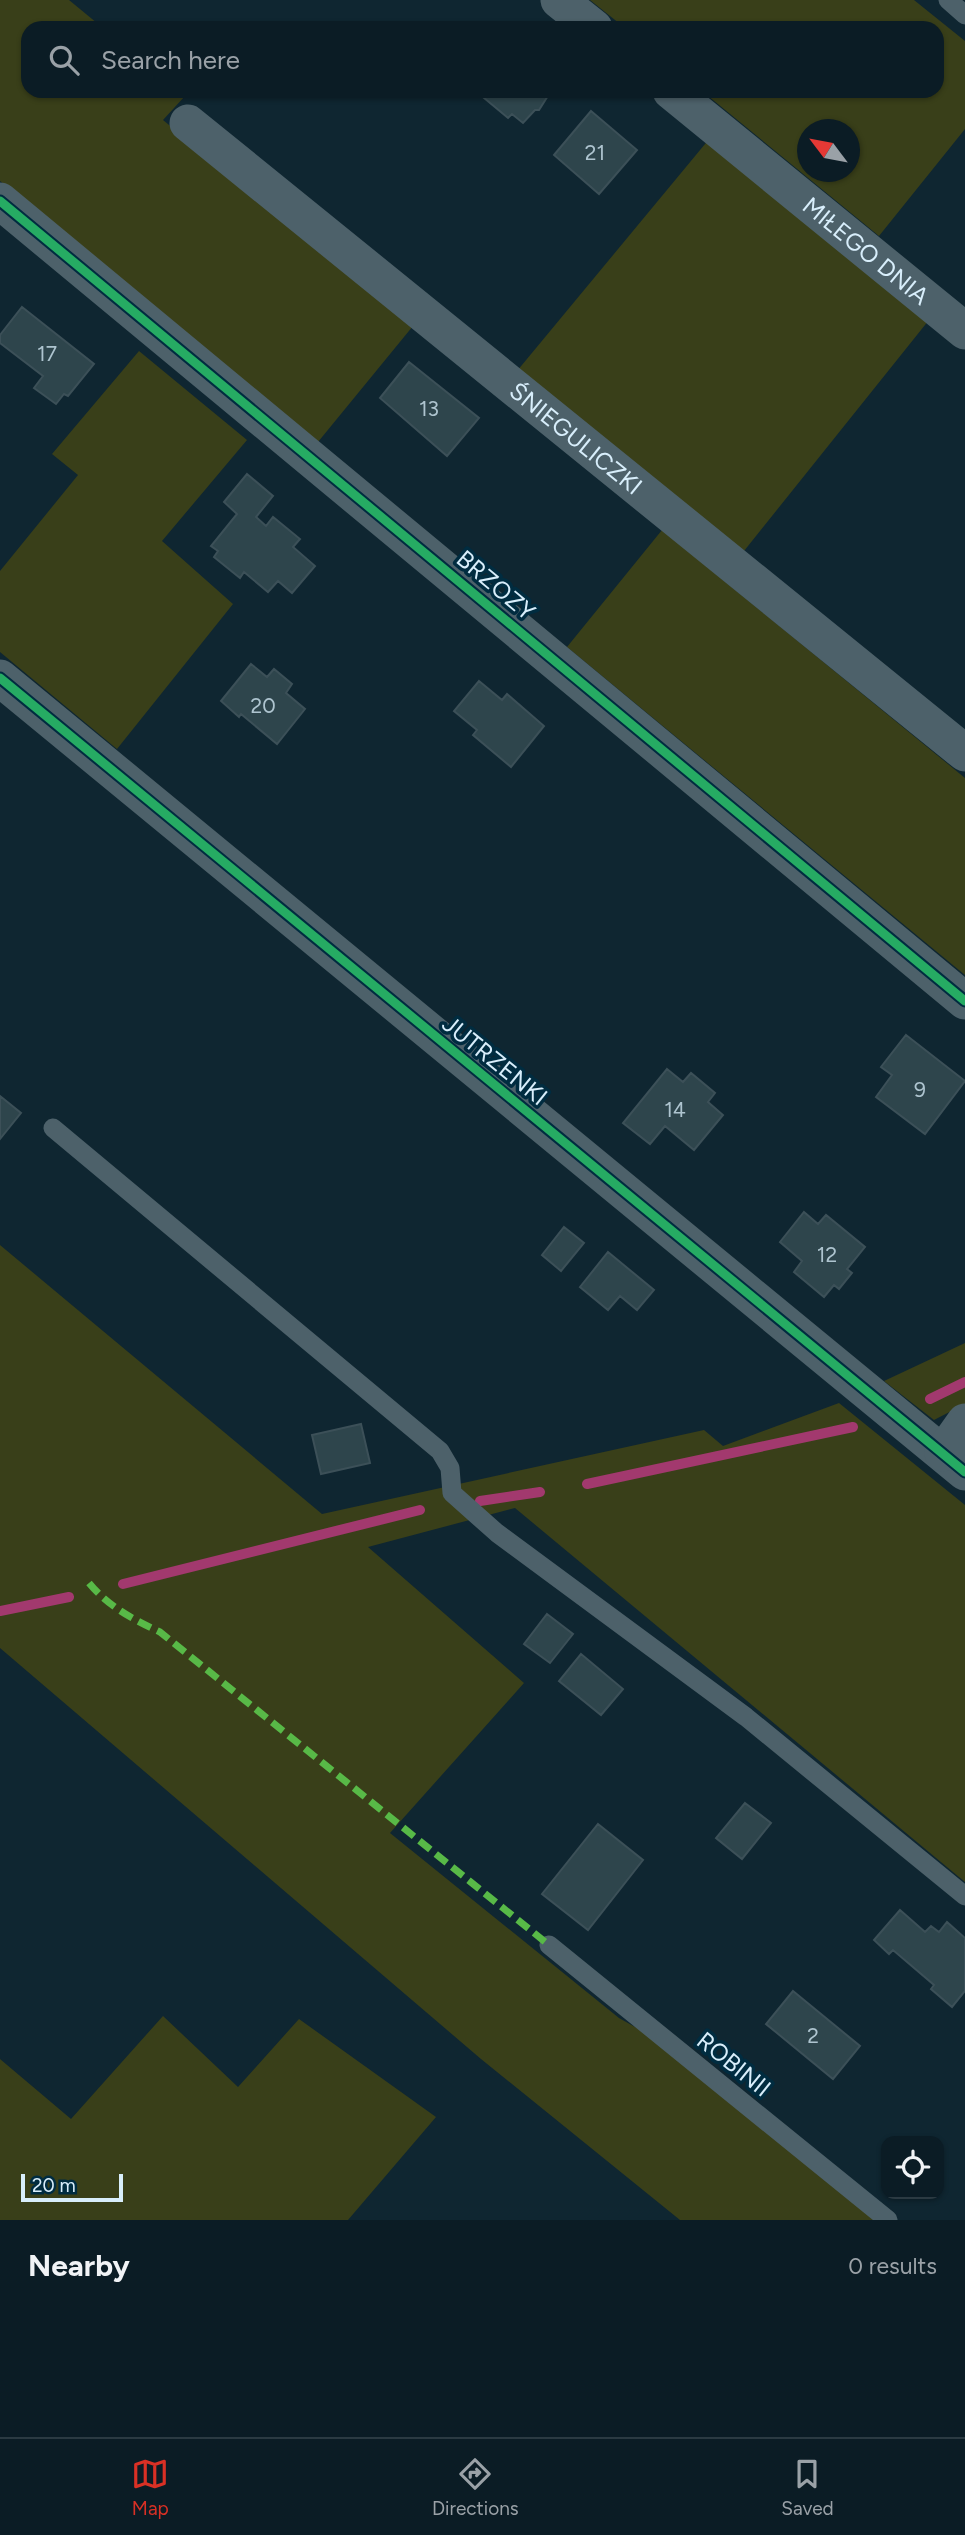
<!DOCTYPE html>
<meta charset="utf-8">
<style>
:root{--surface:#0b1c25;--page:#192932;--text:#f1f3f6;--muted:#9aa1a7;--line:#2b3a42;--accent:#d93025}
body{margin:0;font-family:Figtree,sans-serif;background:var(--page);color:var(--text)}
.controls{position:absolute;right:21px;bottom:21px;display:grid;overflow:hidden;border-radius:14px;box-shadow:0 2px 5px #0004}
.controls button{width:63px;height:63px;display:grid;place-items:center;padding:0;border:0;border-bottom:2px solid var(--line);background:var(--surface);color:var(--text);font:35px sans-serif}
.compass{position:absolute;left:797px;top:119px;width:63px;height:63px;border-radius:50%;background:var(--surface);box-shadow:0 2px 5px #0004;rotate:302deg}
.scale{position:absolute;left:21px;bottom:18px;width:102px;box-sizing:border-box;padding-left:7px;border:4px solid #d8eefb;border-top:0;font-size:19px;line-height:24px;white-space:nowrap;color:#d8eefb;-webkit-text-stroke:5px #002c40;paint-order:stroke}
.list{margin:0;padding:0;list-style:none}
h2{display:flex;justify-content:space-between;align-items:center;height:91px;margin:0;padding:0 28px;font-size:30px}
h2 small{font-size:23px;font-weight:400;color:var(--muted)}
.icon{flex:none;width:38px;height:38px;fill:none;stroke:currentColor;stroke-width:2;stroke-linecap:round;stroke-linejoin:round}
.map{position:relative;flex:none;width:965px;height:2220px;overflow:hidden}
.search{position:absolute;background:var(--surface);box-shadow:0 2px 5px #0004;left:21px;right:21px;top:21px;height:77px;display:flex;align-items:center;gap:18px;box-sizing:border-box;padding:0 24px;border-radius:21px;color:var(--muted);font-size:26px}
.sheet{height:217px;background:var(--surface)}
nav{display:flex;justify-content:space-around;align-items:center;box-sizing:border-box;height:98px;border-top:2px solid var(--line);background:var(--surface);font-size:19px;color:var(--muted)}
nav a{display:grid;justify-items:center;gap:4px}
nav .on{color:var(--accent)}
.map>svg:first-child{display:block}
.green{fill:#393f19;fill-rule:evenodd}
.lines{fill:none;stroke-linecap:round;stroke-linejoin:round}
.stream{stroke:#a2396e;stroke-width:10}
.building{fill:#2e454c;stroke:#3c5058;stroke-width:2}
.service{stroke:#4d616a;stroke-width:19}
.minor{stroke:#4d616a;stroke-width:37}
.quiet{stroke:#58b947;stroke-width:7;stroke-dasharray:14 7;stroke-linecap:butt}
.cycleway-casing{stroke:#002c40;stroke-width:13}
.cycleway{stroke:#26ab63;stroke-width:9}
.labels{text-anchor:middle;dominant-baseline:central;stroke-width:7;stroke-linejoin:round;paint-order:stroke}
.number-label{font-size:21px;fill:#aec4cf}
.street-label{font-size:24px;fill:#d8eefb;stroke:#002c40}
</style>
<div class="map">
<svg width="965" height="2220" viewBox="0 0 965 2220">
<rect width="100%" height="100%" fill="#0f2631"/>
<path class="green" d="M0 0H69L103 28H28V91H179L185 96 163 120 413 326 318 442 0 181Z
M590 0H914L965 41V129L879 236 702 91H937V28H625ZM808 130H850V172H808Z
M710 138 929 320 740 556 517 371Z
M139 351 247 440 162 541 233 604 117 749 0 652V571L78 475 52 454Z
M662 530 965 778V975L567 647Z
M0 1245 322 1514 704 1430 723 1446 839 1403 965 1505V1882L515 1508 368 1547 524 1683 390 1833 619 2018 651 2036 874 2220H680L481 2059 0 1648Z
M965 1343V1404L934 1420 884 1381Z
M163 2016 238 2087 299 2019 436 2117 348 2220H0V2059L71 2119Z"/>
<g class="lines">
<path class="stream" d="M930 1399 965 1382
M587 1484 853 1427
M480 1501 540 1492
M123 1584 420 1510
M0 1611 69 1597"/>
</g>
<path class="building" d="M484 91H551L539 110H535L523 123 512 114 508 118 483 97 486 93Z
M591 111 637 150 599 194 554 155Z
M22 307 94 364 68 396 64 394 56 404 34 388 43 376 0 343V335Z
M409 362 479 418 447 456 380 398Z
M247 474 273 496 256 517 266 526 273 517 300 539 293 547 315 566 292 593 278 581 268 592 244 572 240 578 214 557 218 551 211 546 237 514 224 502Z
M251 664 267 677 274 669 292 684 286 693 305 709 277 744 241 714 239 717 221 701Z
M479 681 502 700 507 694 544 726 511 767 473 735 477 730 454 711Z
M906 1035 965 1081 925 1134 876 1097 892 1075 881 1067Z
M667 1069 683 1082 691 1073 715 1093 708 1102 723 1115 694 1150 665 1126 650 1144 623 1123Z
M0 1096 21 1113 0 1139Z
M804 1212 818 1224 826 1215 865 1247 847 1269 852 1273 839 1289 834 1285 824 1297 794 1272 802 1261 780 1242Z
M564 1227 584 1243 561 1271 542 1255Z
M608 1252 654 1290 637 1310 620 1296 608 1310 580 1287Z
M361 1424 370 1463 321 1474 312 1435Z
M547 1614 573 1634 550 1663 524 1644Z
M581 1654 623 1689 601 1715 559 1681Z
M745 1803 771 1823 742 1859 716 1838Z
M598 1824 643 1860 588 1930 542 1894Z
M900 1910 925 1932 931 1926 939 1932 947 1922 965 1938V1991L952 2007 931 1989 934 1985 893 1950 889 1954 874 1940Z
M793 1991 860 2046 833 2079 766 2024Z"/>
<g class="lines">
<path class="service" d="M948 0 965 15
M53 1128 440 1451 450 1468 452 1493 497 1533 746 1717 965 1896
M549 1945 888 2220"/>
<g class="minor">
<path d="M559 0 594 28"/>
<path id="s1" d="M671 91 965 331"/>
<path id="s2" d="M188 123 965 753"/>
<path d="M0 201 965 1001"/>
<path d="M0 678 965 1472"/>
<path d="M943 1453 965 1422"/>
</g>
<path class="quiet" d="M89 1583C108 1606 132 1619 160 1632L549 1945"/>
<defs>
<path id="cycleway" d="M0 201 965 1001
M0 678 965 1472"/>
</defs>
<use href="#cycleway" class="cycleway-casing"/>
<use href="#cycleway" class="cycleway"/>
</g>
<g class="labels">
<g class="number-label">
<text x="595" y="152">21</text>
<text x="47" y="353">17</text>
<text x="429" y="408">13</text>
<text x="263" y="705">20</text>
<text x="920" y="1089">9</text>
<text x="675" y="1109">14</text>
<text x="827" y="1254">12</text>
<text x="813" y="2035">2</text>
</g>
<g class="street-label">
<text stroke="none"><textPath href="#s1" startOffset="252">MIŁEGO DNIA</textPath></text>
<text stroke="none"><textPath href="#s2" startOffset="500">ŚNIEGULICZKI</textPath></text>
<text transform="translate(496 585) rotate(40)">BRZOZY</text>
<text transform="translate(495 1060) rotate(39)">JUTRZENKI</text>
<text transform="translate(734 2064) rotate(39)">ROBINII</text>
</g>
</g>
</svg>
<div class="controls">
<button><svg class="icon" aria-label="locate" viewBox="0 0 24 24"><circle cx="12" cy="12" r="6"/><path d="M12 2v4M12 18v4M2 12h4M18 12h4"/></svg></button>
</div>
<svg class="compass" viewBox="-18 -18 36 36"><path d="M0-13l5 13h-10z" fill="#e53935"/><path d="M0 13l5-13h-10z" fill="#9aa1a7"/></svg>
<div class="scale">20 m</div>
<div class="search"><svg class="icon" aria-label="search" viewBox="0 0 24 24"><circle cx="10" cy="10" r="6"/><path d="M15 15l6 6"/></svg>Search here</div>
</div>
<section class="sheet">
<h2>Nearby<small>0 results</small></h2>
<ul class="list">
</ul>
</section>
<nav>
<a class="on"><svg class="icon" aria-label="map" viewBox="0 0 24 24"><path d="M3 6l6-2 6 2 6-2v14l-6 2-6-2-6 2zM9 4v14M15 6v14"/></svg>Map</a>
<a><svg class="icon" aria-label="directions" viewBox="0 0 24 24"><path d="M12 3l9 9-9 9-9-9zM9 14v-3h6M13 9l2 2-2 2"/></svg>Directions</a>
<a><svg class="icon" aria-label="saved" viewBox="0 0 24 24"><path d="M7 4h10v16l-5-4-5 4z"/></svg>Saved</a>
</nav>
